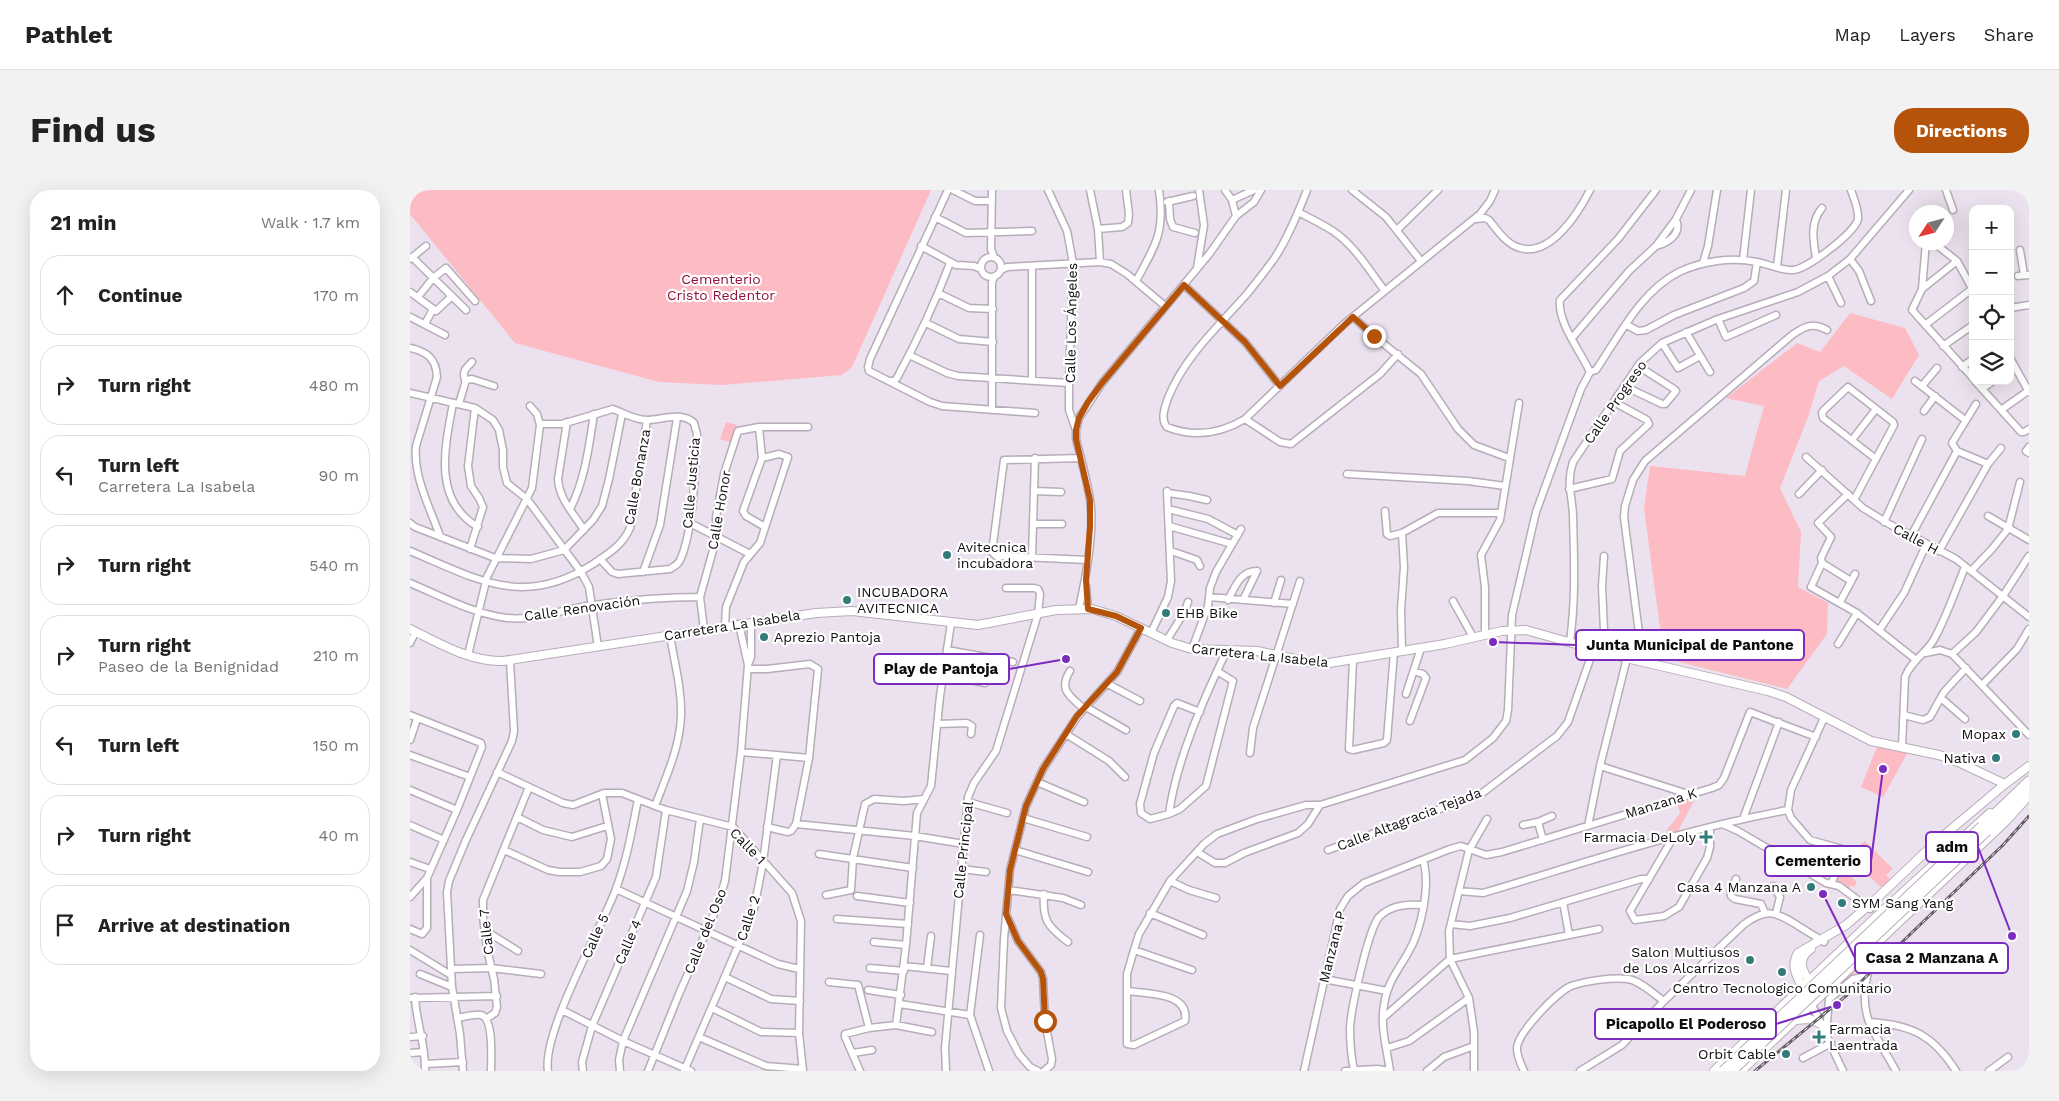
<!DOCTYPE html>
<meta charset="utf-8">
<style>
:root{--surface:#fff;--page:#f2f2f2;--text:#222;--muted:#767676;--line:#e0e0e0;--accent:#b45309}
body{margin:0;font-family:"Work Sans",sans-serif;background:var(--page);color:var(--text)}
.controls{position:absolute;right:15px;top:15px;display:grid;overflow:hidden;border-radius:10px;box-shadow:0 5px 20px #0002}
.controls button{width:45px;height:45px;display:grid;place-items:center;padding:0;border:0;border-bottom:1px solid var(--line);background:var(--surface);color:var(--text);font:25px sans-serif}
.compass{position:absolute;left:1499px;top:15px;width:45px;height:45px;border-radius:50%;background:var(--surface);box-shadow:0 5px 20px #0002;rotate:234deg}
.stop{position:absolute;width:15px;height:15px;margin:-11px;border:4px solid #b45309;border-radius:50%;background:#fff}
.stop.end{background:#b45309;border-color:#fff;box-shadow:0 1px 5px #0008}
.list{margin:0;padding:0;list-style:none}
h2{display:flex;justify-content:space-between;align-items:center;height:65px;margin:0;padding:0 20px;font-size:21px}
h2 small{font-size:16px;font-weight:400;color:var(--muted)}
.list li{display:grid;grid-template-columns:32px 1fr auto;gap:15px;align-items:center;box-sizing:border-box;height:80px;margin:0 10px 10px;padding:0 10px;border:1px solid var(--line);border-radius:20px}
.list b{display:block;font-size:19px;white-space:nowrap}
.list p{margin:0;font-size:16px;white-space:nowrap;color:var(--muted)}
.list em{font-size:16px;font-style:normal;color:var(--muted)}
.icon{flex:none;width:28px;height:28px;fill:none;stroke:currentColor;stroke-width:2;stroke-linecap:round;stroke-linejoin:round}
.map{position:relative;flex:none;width:1619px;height:881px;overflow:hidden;border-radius:20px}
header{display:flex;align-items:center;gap:30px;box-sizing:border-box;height:70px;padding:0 25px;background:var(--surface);border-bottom:1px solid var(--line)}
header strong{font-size:24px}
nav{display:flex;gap:28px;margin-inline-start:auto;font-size:18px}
.intro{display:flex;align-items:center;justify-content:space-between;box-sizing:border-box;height:120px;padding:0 30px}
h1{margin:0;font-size:35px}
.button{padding:12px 22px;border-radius:20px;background:var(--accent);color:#fff;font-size:18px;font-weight:700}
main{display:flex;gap:30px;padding:0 30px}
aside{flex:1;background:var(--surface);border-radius:20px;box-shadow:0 5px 20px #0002}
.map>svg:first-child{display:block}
.green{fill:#fdbbc3}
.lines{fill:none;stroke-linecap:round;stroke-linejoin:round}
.minor-casing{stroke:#b7acb9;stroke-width:9}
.major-casing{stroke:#b7acb9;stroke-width:10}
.highway-casing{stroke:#b7acb9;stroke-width:11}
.minor{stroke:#fff;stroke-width:6}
.major{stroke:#fff;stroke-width:8}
.highway{stroke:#fff;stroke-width:9}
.rail-casing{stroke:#655e66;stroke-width:3}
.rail{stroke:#fff;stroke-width:1;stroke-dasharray:4;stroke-linecap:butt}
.highway-bridge-casing{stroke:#b7acb9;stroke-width:11;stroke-linecap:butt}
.highway-bridge{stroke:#fff;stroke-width:9}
.route{stroke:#b45309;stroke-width:6}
.poi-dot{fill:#317b7a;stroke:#fff;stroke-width:2}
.labels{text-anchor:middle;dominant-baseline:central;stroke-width:4.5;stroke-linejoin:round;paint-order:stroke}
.park-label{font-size:14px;fill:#901139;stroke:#fff}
.street-label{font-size:14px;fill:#100c10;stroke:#fff}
.poi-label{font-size:14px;fill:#100c10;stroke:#fff;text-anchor:start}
.leader{fill:none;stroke:#7b2cbf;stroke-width:2}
.callout-dot{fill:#7b2cbf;stroke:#fff;stroke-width:2}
.callout{fill:#fff;stroke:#7b2cbf;stroke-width:2}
.callout-label{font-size:15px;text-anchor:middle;font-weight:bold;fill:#100c10}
</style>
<header>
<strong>Pathlet</strong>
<nav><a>Map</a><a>Layers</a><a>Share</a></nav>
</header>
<div class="intro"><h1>Find us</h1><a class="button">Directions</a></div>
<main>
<aside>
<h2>21 min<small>Walk · 1.7 km</small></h2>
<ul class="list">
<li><svg class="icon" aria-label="ahead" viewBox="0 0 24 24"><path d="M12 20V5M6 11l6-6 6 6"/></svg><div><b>Continue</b></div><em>170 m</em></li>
<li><svg class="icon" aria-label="right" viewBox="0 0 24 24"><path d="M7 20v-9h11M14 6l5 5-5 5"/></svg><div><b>Turn right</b></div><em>480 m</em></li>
<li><svg class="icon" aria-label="left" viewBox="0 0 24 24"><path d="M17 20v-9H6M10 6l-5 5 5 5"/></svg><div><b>Turn left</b><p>Carretera La Isabela</p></div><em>90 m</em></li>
<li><svg class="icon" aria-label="right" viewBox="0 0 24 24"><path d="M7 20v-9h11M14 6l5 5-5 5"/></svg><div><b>Turn right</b></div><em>540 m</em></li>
<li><svg class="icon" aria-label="right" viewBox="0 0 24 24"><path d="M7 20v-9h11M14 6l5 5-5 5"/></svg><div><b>Turn right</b><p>Paseo de la Benignidad</p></div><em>210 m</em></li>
<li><svg class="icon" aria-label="left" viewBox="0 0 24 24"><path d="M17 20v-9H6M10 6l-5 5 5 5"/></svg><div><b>Turn left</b></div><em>150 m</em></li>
<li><svg class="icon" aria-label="right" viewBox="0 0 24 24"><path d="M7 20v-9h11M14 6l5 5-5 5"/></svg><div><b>Turn right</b></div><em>40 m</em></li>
<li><svg class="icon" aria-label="arrive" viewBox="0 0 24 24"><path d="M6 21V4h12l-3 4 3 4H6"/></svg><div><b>Arrive at destination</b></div></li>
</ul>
</aside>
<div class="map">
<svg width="1619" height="881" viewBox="0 0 1619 881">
<rect width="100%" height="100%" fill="#ece1ee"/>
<path class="green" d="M0 0H521L442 177 432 185 312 195 249 192 105 153 0 24Z
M1440 123 1495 138 1509 165 1482 209 1434 176 1409 191 1398 227 1370 298 1391 342 1388 397 1418 413 1417 444 1377 499 1254 468 1234 318 1240 276 1335 286 1354 216 1316 208 1387 153 1410 162Z
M316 232 327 235 321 253 310 249Z
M1467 557 1498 562 1473 607 1451 597Z
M1287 605 1267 643 1257 645V640L1270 623 1267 612Z
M1455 651 1483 679 1476 685 1481 690 1472 698 1446 674 1439 685 1447 692 1444 697 1441 695 1439 699 1426 689 1427 682 1439 660 1446 659Z
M1459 764 1454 782H1445L1417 807 1414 806Z"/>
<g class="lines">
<defs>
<path id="minor" d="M538 0 460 169 458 177 459 181 520 212 532 216 625 223
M543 0 565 11H582
M582 0 581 59 584 67
M638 0 657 41 663 73 659 193V220L666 240
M680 0 688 39 690 72
M815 0 822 10 826 26
M897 0C888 23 878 48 864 69 855 81 846 93 836 105 807 138 775 166 758 208 755 217 750 229 757 237 785 248 810 244 835 229L934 134 1070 24 1080 11 1085 0
M942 0 976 27 1011 71
M1536 0 1543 20
M822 10 844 0
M759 11 760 29 763 37 785 43
M757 12 783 6
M888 22C900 28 912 34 923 41 945 56 959 80 975 101
M525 27 556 43 622 41
M1066 29 1075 28 1079 30C1087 40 1097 55 1110 58 1141 67 1169 22 1180 0
M688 39 712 37 718 33 719 24 716 0
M987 40 1028 0
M1523 52 1547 71 1563 100
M511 56 546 75 564 76 571 79
M1246 56C1258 53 1272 44 1266 30
M1610 60 1614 85
M571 77a10 10 0 1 1 20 0a10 10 0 1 1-20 0Z
M2 67 56 120
M1406 68C1403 50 1400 32 1412 18
M0 69 16 56
M1440 69 1449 81 1461 111
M1333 70 1341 0
M1547 71 1512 99 1502 120 1563 188
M1293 73 1298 56 1307 0
M622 76V190
M1367 77 1376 0
M787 78 794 35 789 0
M591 80 597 77 690 72 701 74 717 84 755 116
M1418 86 1431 113
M1608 86 1619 85
M726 91C746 55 755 42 749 0
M774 95 835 152 870 196
M1512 99 1516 52
M0 102 26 121 42 106
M528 103 559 118 583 119
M8 107 23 88 36 78 65 111
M1600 118 1619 115
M0 127 35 145
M943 127 964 146 1011 184 1048 239 1064 255 1099 268
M1308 129 1316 147 1366 125
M516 133 549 149 583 152
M15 134 23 119
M1217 135 1228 141 1236 140 1264 125 1334 98 1344 91 1347 72
M1515 135 1562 99
M1276 142 1300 182
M1162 148 1219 81 1246 56 1266 29 1281 0
M1252 153 1268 178 1290 166
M1533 156 1563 135
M0 158C18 162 26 169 27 187L6 256C3 286 20 318 30 346
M499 165 537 183 548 186 659 193
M1600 168 1619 202
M1552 177 1563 169
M1180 182C1171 162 1147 132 1150 110L1208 49 1246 0
M55 190C52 181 56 178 62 172
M479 191H484L487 188C507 151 525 113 540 73
M1505 191 1555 230
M1565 191 1611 242H1614L1619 239
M1214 196 1252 214H1255L1266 201 1264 199 1228 176
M1512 196 1527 178
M1572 199 1583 191
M0 203 65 218 83 230 89 240 93 260V277L97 293 117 309 171 382 179 397 188 457
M43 213C35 257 22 310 68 337
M49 214 56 190 62 189 84 196
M1566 214 1542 253 1547 261 1578 274
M582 220V92L585 86
M1591 220 1618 201
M1514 221 1525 206
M835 229 870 252 881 254 970 184 988 164
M157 232 148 289C149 309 164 324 174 340
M130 235 132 234H152L203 219C214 223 224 230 237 230 251 230 272 221 284 233L287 244C285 278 284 337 271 368 269 374 265 376 260 379L208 384 202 382 190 369
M349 237 352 268 333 321 336 326 355 337
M1442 250 1466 219
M1619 257 1616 261 1619 263
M1396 267 1453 318 1479 334 1546 369 1619 427
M671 268 594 270 582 362 586 366 678 370
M937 284 1058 291 1095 296
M1159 299 1202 289 1210 261 1239 234 1237 230 1204 212
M624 301 651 302
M758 303 779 306 797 310
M1389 304 1412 280
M1438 304 1408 333 1421 347 1411 368 1412 373 1401 397 1447 423 1505 469
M1444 310 1484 235 1483 232 1438 197 1414 220 1412 223 1413 228 1466 269
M160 319C175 290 179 256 184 224
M758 319 798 329 828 345
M975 321 977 344 980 346 992 343 1028 323H1091
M1578 326 1619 350
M1474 332 1512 249
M0 333 5 337 85 368 121 369 154 360 183 330 192 316 199 289 212 224
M280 333 340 364
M623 334H652
M759 336 822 354
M1501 346 1547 261
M60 359 73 317 69 308 61 296 58 276 65 218
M0 361C67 389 113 419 183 374 199 363 212 356 220 338L237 230
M761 361 787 370 790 376
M1529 361 1578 274 1591 258
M1194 366 1192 396 1195 462
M622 367 625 268
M1412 373 1441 391
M1561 381 1582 359 1598 339 1610 292
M233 382 250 335 267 228
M0 393C31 406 63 424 97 428 126 431 156 418 184 415 219 410 255 407 290 407
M676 396 678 419
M799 407 883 414
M818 410C825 397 830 381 847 381L833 410
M1043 411 1063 447
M1430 412 1445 384
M864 413 871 390
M669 418C676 387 685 342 680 310 677 290 671 269 666 249V240L669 228 692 193 800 63 826 26 844 12 851 0
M329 434 338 475
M315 436 316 417 334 372 350 353 378 267 369 264 352 268
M294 439 290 407 307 346 306 327 314 284 328 241 349 237H398
M1470 439 1494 403 1516 355
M741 443 758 407 761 391 757 301
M1075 445V397L1071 365 1090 330 1109 213
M757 450 775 421 778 412
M1160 451C1166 409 1164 367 1163 325 1162 304 1156 293 1163 272L1230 173 1252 153 1308 129 1388 102 1418 86 1440 69 1499 0
M0 453 3 447
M1428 454 1447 423
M782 459 798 416 800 398 806 382 831 339
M537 460 603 472
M992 461 991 420 994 377 992 343
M1515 463 1530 460 1542 464 1566 442 1593 406 1619 366
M1542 464 1619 545
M58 465 77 387 122 298 130 235 127 224 120 216
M1222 469 1229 443 1214 327 1215 316 1223 290 1235 271 1382 145C1395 136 1403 132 1417 140
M943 470 939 559 943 560 974 553 977 550 984 462
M338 479H357L400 474 408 479 399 568 386 634 381 641 378 642 357 637
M660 481C648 500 660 506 674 519
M533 484 575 493
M698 494 730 511
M1572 495 1607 459 1619 439
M996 504 1011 458
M1531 508 1555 529
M676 517 716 540
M790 522 767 513 764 516 744 563 730 614 731 623 740 629 759 624 770 619 796 596 823 491 807 481
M0 525 71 553 72 557 47 620 17 688 0 707
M1494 525 1513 530 1520 527 1534 502 1556 478
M1414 528 1381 600 1378 620 1381 628 1400 650 1432 659 1435 661 1421 694
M1000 531 1016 488 1013 484 1004 481
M527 534 557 533 562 536 561 544
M656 544 699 571 715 587
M0 550 7 529
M1492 557 1495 487C1501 471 1514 465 1523 451 1536 429 1545 401 1555 377
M331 562 399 568
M840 563 843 538 890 391
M0 565 60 587
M1190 576 1278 604
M87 582 153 613 163 615 194 603H212L256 620 323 637 382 703 391 731 389 843 393 881
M627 592 674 612
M0 600 47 620
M558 612 597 623
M245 616C256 587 270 557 271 526 272 499 264 471 260 445
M759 624C766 571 794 508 817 460
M107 627 133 640 162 647 197 636
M613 628 677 647
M1333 629 1369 532
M386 634 505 646 554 654
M1312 634 1328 641 1416 693 1429 696 1460 719
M0 635 34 650
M1113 635 1128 632
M1178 636 1190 576 1217 468
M1264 646 1220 721 1225 730 1254 726 1269 717 1297 668 1300 657V637
M1133 650 1128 632 1142 626
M94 660 138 680 149 682H170L191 676 197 669 201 649 192 604
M605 660 678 682
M918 660 1071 604 1135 555 1147 546 1158 532 1184 458
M787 662 805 673H815L834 663 888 643 898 634 910 615
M409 664 503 678
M0 672 20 679
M551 679 576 682
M1326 689 1321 700V706L1325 709 1351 714 1355 723
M760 691 779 700 806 708
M1363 696 1370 707 1366 723
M206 699 368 774 389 779
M599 700 653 708 671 715
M1049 701 1073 703C1174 673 1274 639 1378 620
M634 704C632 730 638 737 658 752
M416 705 441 700 443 668 455 614 464 609 494 611 514 609
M447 706 500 713
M1153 712 1159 745
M740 723 793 745
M597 726 608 751 631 782 633 789 635 831 642 869 641 875 634 881
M427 729 498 734
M1041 734 1060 736 1100 728 1231 689H1239
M0 739 12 744 17 738V688
M76 741 108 761
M570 745 560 825 579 881
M464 752 496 755
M1470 752C1457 775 1449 809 1460 834 1467 850 1478 866 1486 881
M0 760 41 785
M724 760 782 780
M1040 769 1189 739
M494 776 541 781
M460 778 494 781
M517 778 521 746
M41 779 81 778 131 784
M10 784 42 797
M315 787 361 809 390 811
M914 789 977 801
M419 792 448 795 459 838
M458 800 491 805
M718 801C737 804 780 802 775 831L724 855 717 854V784L724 760 729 744 760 691 794 654 807 644 847 629 896 615H910L1055 570 1083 548 1096 531 1098 520 1102 425 1126 322 1171 199 1180 182 1186 180C1209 146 1231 101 1269 82 1292 71 1321 67 1347 72 1358 74 1372 81 1384 80 1398 78 1445 43 1448 29 1449 20 1444 9 1441 0
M5 807C6 832 16 855 15 881
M0 808 87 806
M490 814 560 825
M1402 815 1433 881
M302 818 351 842 389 843
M152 820 213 851 281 881
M47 828C54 827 64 824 71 825 84 828 81 869 81 881
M973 828 1040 769
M76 829 85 823 87 817 84 789 77 759 73 727V710L119 597
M1460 832C1502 835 1523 845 1546 881
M486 835 496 755 507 623 521 596 530 506 541 433
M1416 843 1419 809 1443 789 1457 786
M0 847 13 846
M289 847 356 876 393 879
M977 858 999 851 1059 808
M0 863 14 862
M443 863 462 860
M1393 868 1421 853
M15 874 53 872
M944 880C941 866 940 852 940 838 941 819 958 740 969 727 981 715 997 714 1012 715
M53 881 50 844 42 797 37 702 39 691 56 650 102 551 104 541 100 471
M138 881C132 843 188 744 204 704 216 674 222 641 228 609
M173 881 172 872 182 836 246 687 256 620
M210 881 209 870 213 851 277 701 284 672 290 629
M238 881 269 804 307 717 315 691 331 562 338 475 341 467V433
M274 881 344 719 353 672 367 565
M450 881 435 847V844L459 838 486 835 522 842
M536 881 535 858 558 607 564 593 586 561 628 424 630 404 628 399 624 398H596
M628 881 620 877 609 864 597 841 591 818 594 749 600 680 616 616 633 579 667 527 707 482 731 438
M894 881 930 719 938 706 954 693 1040 659 1051 656 1076 665 1092 662 1302 598 1309 595 1314 588 1340 522 1406 547
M935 881 967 879 980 881
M980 881C977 860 970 836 974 815 977 793 987 782 998 763 1011 741 1021 695 1013 670
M1017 881 1034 867 1064 856
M1064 881V842L1059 808 1040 769 1039 741 1059 660 1077 629
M1114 881C1111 874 1107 867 1107 859 1106 844 1147 802 1161 796 1175 791 1203 787 1218 789 1231 791 1243 804 1254 811
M1170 881 1212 855 1254 811 1333 735C1356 718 1364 721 1387 735 1396 741 1405 746 1414 752
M1579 881 1598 867"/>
<path id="major" d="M0 439C29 453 60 472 93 471L406 423 442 421 568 435 646 420 682 419 706 426 762 453 782 459 847 461 904 473H919L1035 454 1092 441 1116 440 1212 467 1358 501 1376 507 1461 551 1529 565 1548 572 1595 594
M1401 759C1386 769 1392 782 1401 793
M1394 800C1387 787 1380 776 1388 763L1436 735 1464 711 1526 652 1595 594 1619 576
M1386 830 1399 829 1411 834
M1304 881 1465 728 1580 623
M1331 881 1596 631 1615 610"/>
<path id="highway" d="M1572 636 1619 591
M1577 641 1619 601"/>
</defs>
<use href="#minor" class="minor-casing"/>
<use href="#major" class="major-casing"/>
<use href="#highway" class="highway-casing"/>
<use href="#minor" class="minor"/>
<use href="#major" class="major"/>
<use href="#highway" class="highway"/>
<defs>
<path id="rail" d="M1345 881 1437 805 1593 655 1619 626"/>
</defs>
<use href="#rail" class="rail-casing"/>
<use href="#rail" class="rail"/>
<defs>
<path id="highway-bridge" d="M1313 881 1572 636
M1322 881 1577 641"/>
</defs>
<use href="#highway-bridge" class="highway-bridge-casing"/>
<use href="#highway-bridge" class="highway-bridge"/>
</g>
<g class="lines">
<path class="route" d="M635 831 633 789 631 782 608 751 596 724 600 680 616 616 633 579 667 526 707 482 731 438 706 426 678 419 676 390 680 337V310L666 249V240L669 228 678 212 692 193 774 95 835 152 870 196 943 127 964 146"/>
</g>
<g class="poi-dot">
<circle cx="537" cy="365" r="5"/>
<circle cx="437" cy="410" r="5"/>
<circle cx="756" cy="423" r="5"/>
<circle cx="354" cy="447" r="5"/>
<circle cx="1606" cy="544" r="5"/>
<circle cx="1586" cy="568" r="5"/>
<path d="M1293.5 639.5h5v5h5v5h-5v5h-5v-5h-5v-5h5z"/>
<circle cx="1401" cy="697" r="5"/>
<circle cx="1432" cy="713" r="5"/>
<circle cx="1340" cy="770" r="5"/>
<circle cx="1372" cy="782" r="5"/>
<path d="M1406.5 839.5h5v5h5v5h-5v5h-5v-5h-5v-5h5z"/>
<circle cx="1376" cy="864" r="5"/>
</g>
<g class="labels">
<g class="park-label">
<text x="311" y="89">Cementerio<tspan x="311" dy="16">Cristo Redentor</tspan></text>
</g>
<g class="street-label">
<text transform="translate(661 133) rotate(-89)">Calle Los Ángeles</text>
<text transform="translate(1205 212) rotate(-55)">Calle Progreso</text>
<text transform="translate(227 287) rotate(-80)">Calle Bonanza</text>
<text transform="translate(281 293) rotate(-85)">Calle Justicia</text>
<text transform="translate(309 320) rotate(-80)">Calle Honor</text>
<text transform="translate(1506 349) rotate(28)">Calle H</text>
<text transform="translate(172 418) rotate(-8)">Calle Renovación</text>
<text transform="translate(322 435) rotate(-9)">Carretera La Isabela</text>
<text transform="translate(850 465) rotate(6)">Carretera La Isabela</text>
<text transform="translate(1251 613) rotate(-17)">Manzana K</text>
<text transform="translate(999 629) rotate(-21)">Calle Altagracia Tejada</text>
<text transform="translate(338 656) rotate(46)">Calle 1</text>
<text transform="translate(553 660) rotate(-84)">Calle Principal</text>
<text transform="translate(338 728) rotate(-72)">Calle 2</text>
<text transform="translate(295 741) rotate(-68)">Calle del Oso</text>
<text transform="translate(76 742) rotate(-96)">Calle 7</text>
<text transform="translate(185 746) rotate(-66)">Calle 5</text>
<text transform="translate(218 752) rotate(-67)">Calle 4</text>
<text transform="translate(922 757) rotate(-76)">Manzana P</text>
</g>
<g class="poi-label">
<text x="547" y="357">Avitecnica<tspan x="547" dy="16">incubadora</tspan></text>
<text x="447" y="402">INCUBADORA<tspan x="447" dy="16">AVITECNICA</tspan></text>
<text x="766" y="423">EHB Bike</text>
<text x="364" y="447">Aprezio Pantoja</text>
<text x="1596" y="544" text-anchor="end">Mopax</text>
<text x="1576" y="568" text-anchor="end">Nativa</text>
<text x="1286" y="647" text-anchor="end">Farmacia DeLoly</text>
<text x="1391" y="697" text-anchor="end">Casa 4 Manzana A</text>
<text x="1442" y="713">SYM Sang Yang</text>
<text x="1330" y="762" text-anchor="end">Salon Multiusos<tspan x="1330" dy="16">de Los Alcarrizos</tspan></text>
<text x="1372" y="798" text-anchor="middle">Centro Tecnologico Comunitario</text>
<text x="1419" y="839">Farmacia<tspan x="1419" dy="16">Laentrada</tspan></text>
<text x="1366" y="864" text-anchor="end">Orbit Cable</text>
</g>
</g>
<path class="leader" d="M1083 452L1166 455M656 469L599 479M1602 746L1568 657M1473 579L1461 671M1413 704L1445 768M1427 815L1366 834"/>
<g class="callout-dot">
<circle cx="1083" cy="452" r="5"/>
<circle cx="656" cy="469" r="5"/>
<circle cx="1602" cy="746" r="5"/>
<circle cx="1473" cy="579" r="5"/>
<circle cx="1413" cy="704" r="5"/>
<circle cx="1427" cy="815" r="5"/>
</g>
<g class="callout">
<rect x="1166" y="440" width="228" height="30" rx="5"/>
<rect x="464" y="464" width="135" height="30" rx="5"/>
<rect x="1516" y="642" width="52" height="30" rx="5"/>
<rect x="1355" y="656" width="106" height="30" rx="5"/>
<rect x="1445" y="753" width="153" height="30" rx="5"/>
<rect x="1185" y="819" width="181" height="30" rx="5"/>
</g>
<g class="callout-label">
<text x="1280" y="460">Junta Municipal de Pantone</text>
<text x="531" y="484">Play de Pantoja</text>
<text x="1542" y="662">adm</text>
<text x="1408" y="676">Cementerio</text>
<text x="1522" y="773">Casa 2 Manzana A</text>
<text x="1276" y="839">Picapollo El Poderoso</text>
</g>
</svg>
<div class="controls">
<button>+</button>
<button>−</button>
<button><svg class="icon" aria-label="locate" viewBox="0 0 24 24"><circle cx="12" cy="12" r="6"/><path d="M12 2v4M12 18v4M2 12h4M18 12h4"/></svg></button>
<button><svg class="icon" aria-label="layers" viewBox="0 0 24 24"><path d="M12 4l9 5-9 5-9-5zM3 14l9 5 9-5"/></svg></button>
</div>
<svg class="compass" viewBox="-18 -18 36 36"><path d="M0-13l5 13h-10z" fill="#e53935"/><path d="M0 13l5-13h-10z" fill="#767676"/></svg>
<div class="stop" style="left:635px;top:831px"></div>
<div class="stop end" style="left:964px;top:146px"></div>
</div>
</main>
